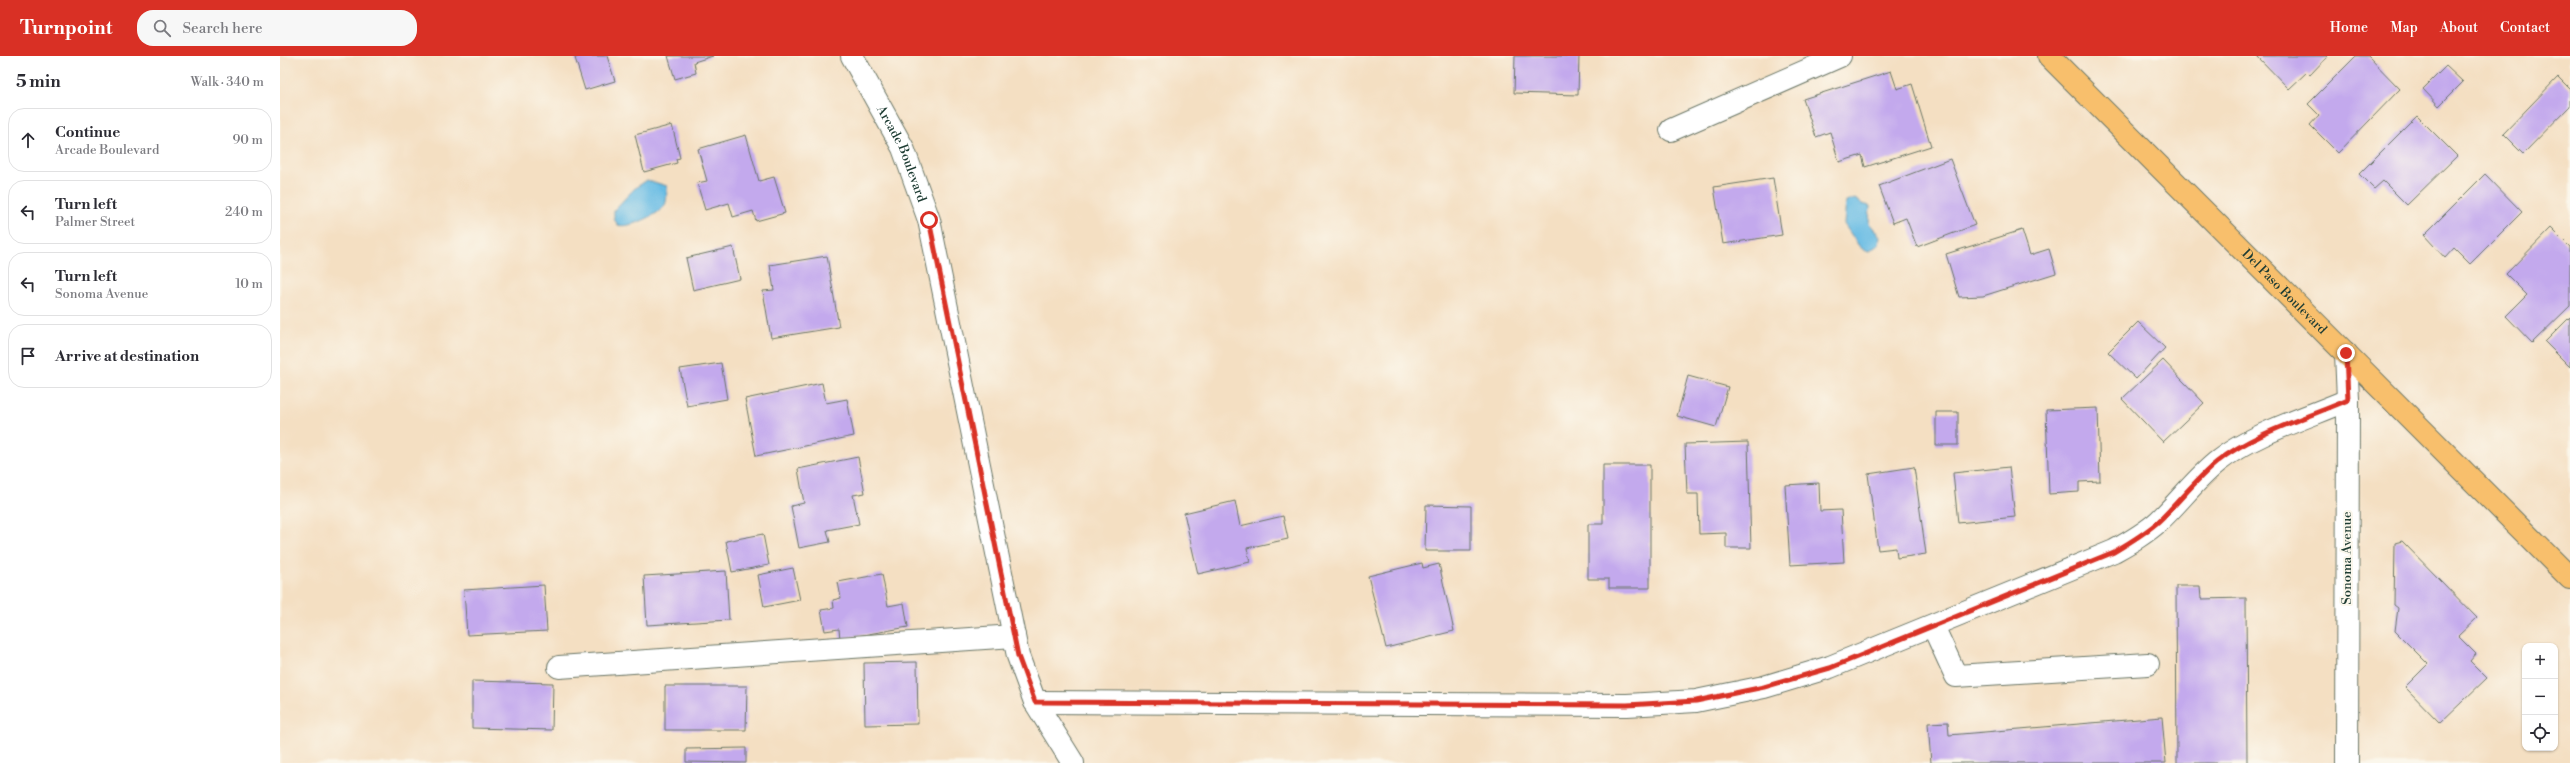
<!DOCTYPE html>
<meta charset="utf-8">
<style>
:root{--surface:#fff;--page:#f7f7f7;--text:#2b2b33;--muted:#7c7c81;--line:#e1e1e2;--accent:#d93025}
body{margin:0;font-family:"Libre Bodoni",serif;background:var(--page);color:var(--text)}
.controls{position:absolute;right:12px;bottom:12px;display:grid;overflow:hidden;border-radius:8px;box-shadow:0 1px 3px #0004}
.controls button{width:36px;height:36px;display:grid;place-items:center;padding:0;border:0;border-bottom:1px solid var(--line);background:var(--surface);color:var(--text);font:20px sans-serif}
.stop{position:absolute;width:12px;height:12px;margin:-9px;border:3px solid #d93025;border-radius:50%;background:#fff}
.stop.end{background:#d93025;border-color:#fff;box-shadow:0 1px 4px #0008}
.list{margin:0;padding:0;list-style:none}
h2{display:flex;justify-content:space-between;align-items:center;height:52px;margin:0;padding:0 16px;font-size:17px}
h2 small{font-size:13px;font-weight:400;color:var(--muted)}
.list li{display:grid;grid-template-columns:26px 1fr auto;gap:12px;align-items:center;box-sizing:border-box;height:64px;margin:0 8px 8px;padding:0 8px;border:1px solid var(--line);border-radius:16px}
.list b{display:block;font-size:15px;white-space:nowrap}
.list p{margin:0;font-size:13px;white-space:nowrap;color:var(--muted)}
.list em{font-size:13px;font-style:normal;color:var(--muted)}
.icon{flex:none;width:22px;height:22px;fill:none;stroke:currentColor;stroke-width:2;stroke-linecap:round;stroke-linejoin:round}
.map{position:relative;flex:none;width:2290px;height:707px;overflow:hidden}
header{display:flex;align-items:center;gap:24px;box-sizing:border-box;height:56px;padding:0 20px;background:var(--accent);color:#fff}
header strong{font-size:19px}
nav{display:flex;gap:22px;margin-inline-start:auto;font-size:14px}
.search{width:280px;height:36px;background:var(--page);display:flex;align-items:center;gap:10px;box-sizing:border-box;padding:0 14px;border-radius:16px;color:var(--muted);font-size:15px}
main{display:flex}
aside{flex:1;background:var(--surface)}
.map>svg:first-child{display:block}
.water{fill:#68bce4;stroke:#447c8c}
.building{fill:#c3a9ed}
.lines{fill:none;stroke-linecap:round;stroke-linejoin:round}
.minor-casing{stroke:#6a7666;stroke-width:24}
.major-casing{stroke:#6a7666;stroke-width:24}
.minor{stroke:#fff;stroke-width:22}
.major{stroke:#f8bf6c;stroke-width:22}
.route{stroke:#d93025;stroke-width:5}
.labels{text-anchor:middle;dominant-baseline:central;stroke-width:4;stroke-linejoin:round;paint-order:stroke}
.street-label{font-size:13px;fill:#1f3d34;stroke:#fbf7ec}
</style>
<header>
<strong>Turnpoint</strong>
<div class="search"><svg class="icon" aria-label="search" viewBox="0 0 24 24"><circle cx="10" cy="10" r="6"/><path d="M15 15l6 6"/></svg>Search here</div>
<nav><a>Home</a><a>Map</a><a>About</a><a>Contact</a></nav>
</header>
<main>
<aside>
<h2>5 min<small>Walk · 340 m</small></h2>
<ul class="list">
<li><svg class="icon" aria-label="ahead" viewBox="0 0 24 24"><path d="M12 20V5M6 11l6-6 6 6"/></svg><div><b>Continue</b><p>Arcade Boulevard</p></div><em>90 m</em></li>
<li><svg class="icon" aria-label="left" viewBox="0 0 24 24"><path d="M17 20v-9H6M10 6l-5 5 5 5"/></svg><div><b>Turn left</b><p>Palmer Street</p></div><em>240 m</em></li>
<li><svg class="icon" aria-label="left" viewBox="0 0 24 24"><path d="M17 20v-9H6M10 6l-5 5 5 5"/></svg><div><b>Turn left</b><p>Sonoma Avenue</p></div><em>10 m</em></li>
<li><svg class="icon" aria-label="arrive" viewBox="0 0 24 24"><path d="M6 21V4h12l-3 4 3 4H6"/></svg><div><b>Arrive at destination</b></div></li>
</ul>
</aside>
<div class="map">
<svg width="2290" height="707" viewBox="0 0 2290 707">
<rect width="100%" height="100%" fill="#fbf7ec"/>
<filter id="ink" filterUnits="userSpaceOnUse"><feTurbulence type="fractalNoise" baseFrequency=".025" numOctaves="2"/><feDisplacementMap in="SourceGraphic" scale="8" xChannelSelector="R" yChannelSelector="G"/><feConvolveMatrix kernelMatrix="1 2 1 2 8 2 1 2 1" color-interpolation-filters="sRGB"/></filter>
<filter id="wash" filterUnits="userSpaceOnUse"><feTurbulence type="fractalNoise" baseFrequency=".012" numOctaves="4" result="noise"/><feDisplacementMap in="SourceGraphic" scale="16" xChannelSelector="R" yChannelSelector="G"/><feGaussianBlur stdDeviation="0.9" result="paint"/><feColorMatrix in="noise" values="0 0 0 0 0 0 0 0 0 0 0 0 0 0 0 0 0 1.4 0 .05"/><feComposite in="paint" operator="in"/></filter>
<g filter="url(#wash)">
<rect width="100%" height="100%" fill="#f4dfc2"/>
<path class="water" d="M367 124 387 130C387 135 387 145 385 149 381 158 348 173 338 169L334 163V154L354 133Z
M1575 143 1582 148 1590 150 1589 167 1600 180 1599 188 1590 195 1584 194 1579 190 1564 168 1566 146Z"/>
<g id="blocks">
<path class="building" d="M300 0H327L335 25 305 34 295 2Z
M388 0H433L414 6 416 17 395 23Z
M1235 0H1299L1298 39 1234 37Z
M1977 0H2048L2030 19 2027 16 2009 33Z
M2076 0H2088L2120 33 2058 97 2030 69 2039 59 2028 48Z
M2166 10 2183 26 2159 50 2143 33Z
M1611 15 1617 33 1632 28 1651 90 1585 111 1582 99 1559 106 1550 76 1536 81 1523 43Z
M2278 21 2290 33V50L2243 98 2223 78Z
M2137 60 2177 100 2127 149 2103 125 2094 133 2079 118Z
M392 69 400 102 396 103 397 107 364 116 355 79Z
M466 79 479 125 494 121 505 157 476 165 473 155 453 161 449 147 425 154 417 127 427 125 418 93Z
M1670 103 1695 169 1637 191 1626 162 1613 167 1599 130Z
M2205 118 2242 156 2190 208 2174 192 2165 202 2144 179Z
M1493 122 1502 179 1443 188 1434 131Z
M2271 172 2290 191V250L2252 287 2226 260 2247 239 2226 218Z
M1742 174 1750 199 1769 193 1776 217 1703 240 1679 241 1666 198Z
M453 191 460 223 413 234 406 202Z
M547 200 559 271 491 282 483 235 494 234 490 209Z
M2290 261V311L2265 286Z
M1858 266 1885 292 1856 323 1828 296Z
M1883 304 1924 347 1883 386 1842 343Z
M441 307 447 343 407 350 400 313Z
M1408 320 1448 331 1436 371 1397 360Z
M542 327 546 347 567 343 574 380 476 400 465 343Z
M1818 352 1820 425 1799 426V436L1769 438 1766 354Z
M1656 356H1678V389H1656Z
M1468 386 1471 492H1446V477L1419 478 1418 438H1407L1405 388Z
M578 401 585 437 573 439 579 468 547 474 550 486 519 492 511 450 524 447 518 413Z
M1323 409H1370V532H1329V523H1308V468H1323Z
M1634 411 1646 498 1617 502 1616 492 1598 494 1588 418Z
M1729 411 1735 461 1678 467 1673 417Z
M1539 427 1540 455 1561 454 1564 506 1510 509 1505 429Z
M955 445 960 470 1003 460 1008 483 967 492 970 506 918 518 904 457Z
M1146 449 1191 450V495H1145Z
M483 478 489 509 452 516 446 485Z
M2122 485 2197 562 2178 580 2196 598 2190 605 2207 622 2160 667 2125 631 2148 608 2115 575 2118 552 2114 549 2115 487Z
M1142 507 1143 512 1159 508 1174 575 1106 592 1088 520Z
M513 512 520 544 484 551 478 519Z
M446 515 449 564 367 569 364 520Z
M602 518 608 550 624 547 628 571 560 583 559 573 545 575 541 554 554 552 553 544 561 542 558 526Z
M264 529 267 575 187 579 184 534Z
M1896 530H1920L1921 543 1966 542 1967 707H1897Z
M637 606 638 668 585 669 584 607Z
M192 625 273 627 272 674 192 672Z
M385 630H467L466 674H385Z
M1882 661 1886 707H1651L1648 667 1668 666 1669 679Z
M466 692V707L406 706V693Z"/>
</g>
</g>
<g filter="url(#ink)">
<use href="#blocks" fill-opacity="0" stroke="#6a7666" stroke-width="1"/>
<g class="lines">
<defs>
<g id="minor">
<path id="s1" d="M572 0 623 92 649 164 738 600 755 646 793 707"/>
<path d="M1391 74 1560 0"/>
<path d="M2066 297 2068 344 2067 707"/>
<path d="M1653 570 1676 620 1868 608"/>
<path d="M279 611 734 580"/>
<path d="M755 646 1347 649 1416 645 1484 631 1550 611 1834 495C1850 486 1866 477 1879 465 1899 446 1915 424 1937 406 1972 378 2026 362 2068 344"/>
</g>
<g id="major">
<path id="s2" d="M1769 0 2290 522"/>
</g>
</defs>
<use href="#minor" class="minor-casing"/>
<use href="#major" class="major-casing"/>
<use href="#minor" class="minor"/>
<use href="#major" class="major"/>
</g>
</g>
<g class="lines" filter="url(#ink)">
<path class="route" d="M649 164 738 600 755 646 1347 649 1416 645 1484 631 1550 612 1834 496C1850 486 1866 477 1879 465 1899 446 1915 424 1937 406 1972 378 2026 362 2068 344L2066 297"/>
</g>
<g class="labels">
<g class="street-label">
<text stroke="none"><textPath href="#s1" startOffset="110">Arcade Boulevard</textPath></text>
<text stroke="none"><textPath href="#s2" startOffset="333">Del Paso Boulevard</textPath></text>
<text transform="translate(2067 502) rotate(-90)">Sonoma Avenue</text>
</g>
</g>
</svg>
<div class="controls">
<button>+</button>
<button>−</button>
<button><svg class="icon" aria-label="locate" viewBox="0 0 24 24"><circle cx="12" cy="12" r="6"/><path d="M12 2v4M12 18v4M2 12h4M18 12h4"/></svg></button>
</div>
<div class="stop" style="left:649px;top:164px"></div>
<div class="stop end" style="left:2066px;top:297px"></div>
</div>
</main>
